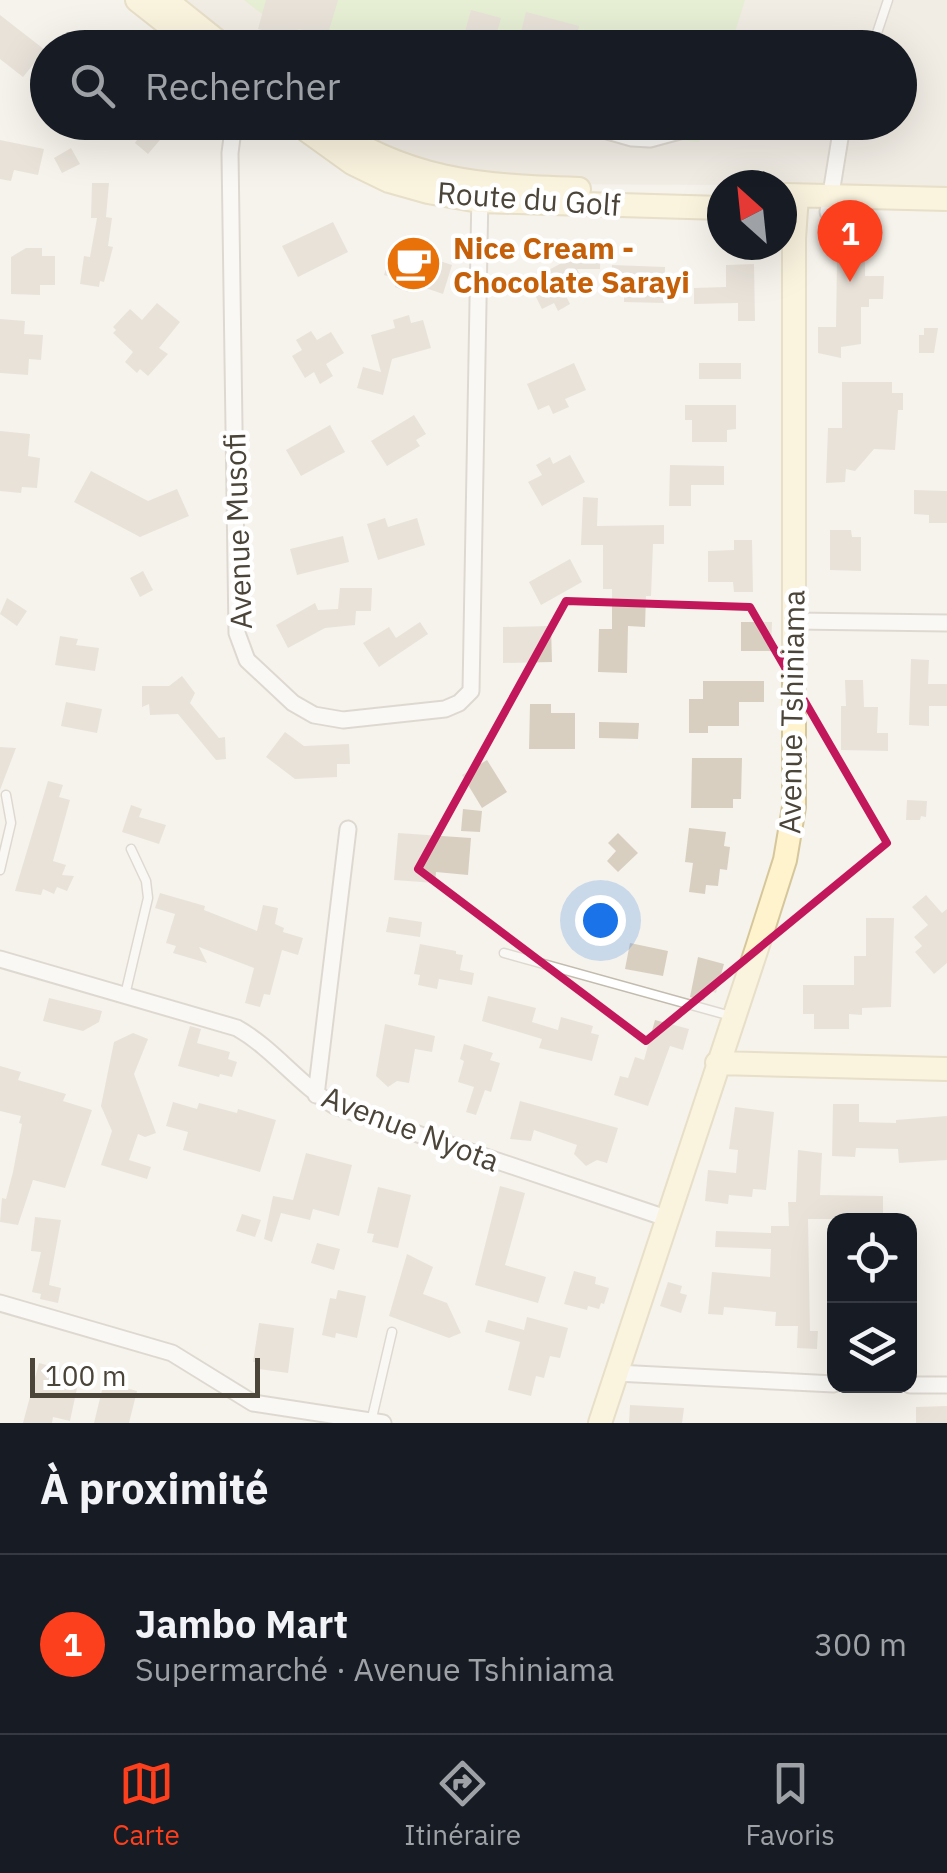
<!DOCTYPE html>
<html lang="fr">
<meta charset="utf-8">
<style>
:root{--surface:#171b24;--page:#242831;--text:#f1f3f6;--muted:#9ea1a6;--line:#363941;--accent:#fc3f1d}
body{margin:0;font-family:"IBM Plex Sans",sans-serif;background:var(--page);color:var(--text)}
.controls{position:absolute;right:30px;bottom:30px;display:grid;overflow:hidden;border-radius:20px;box-shadow:0 10px 40px #0002}
.controls button{width:90px;height:90px;display:grid;place-items:center;padding:0;border:0;border-bottom:2px solid var(--line);background:var(--surface);color:var(--text);font:50px sans-serif}
.compass{position:absolute;left:707px;top:170px;width:90px;height:90px;border-radius:50%;background:var(--surface);box-shadow:0 10px 40px #0002;rotate:333deg}
.scale{position:absolute;left:30px;bottom:25px;width:230px;box-sizing:border-box;padding-left:10px;border:5px solid #4b4439;border-top:0;font-size:28px;line-height:35px;white-space:nowrap;color:#4b4439;-webkit-text-stroke:8px #fff;paint-order:stroke}
.you{position:absolute;left:600px;top:920px;width:35px;height:35px;margin:-25px;border:8px solid #fff;border-radius:50%;background:#1a73e8;box-shadow:0 0 0 15px #1a73e833}
.badge{display:grid;place-items:center;width:65px;height:65px;border-radius:50%;background:var(--accent);color:#fff;font-size:32px;font-weight:700}
.pin{position:absolute;translate:-50% -82px;filter:drop-shadow(0 2px 5px #0008)}
.pin::after{content:'';position:absolute;top:52px;width:35px;height:30px;background:inherit;clip-path:polygon(0 0,100% 0,50% 100%)}
.list{margin:0;padding:0;list-style:none}
h2{display:flex;justify-content:space-between;align-items:center;height:130px;margin:0;padding:0 40px;font-size:42px}
h2 small{font-size:32px;font-weight:400;color:var(--muted)}
.list li{display:grid;grid-template-columns:65px 1fr auto;gap:30px;align-items:center;box-sizing:border-box;height:180px;padding:0 40px;border-top:2px solid var(--line)}
.list b{display:block;font-size:38px;white-space:nowrap}
.list p{margin:0;font-size:32px;white-space:nowrap;color:var(--muted)}
.list em{font-size:32px;font-style:normal;color:var(--muted)}
.icon{flex:none;width:55px;height:55px;fill:none;stroke:currentColor;stroke-width:2;stroke-linecap:round;stroke-linejoin:round}
.map{position:relative;flex:none;width:947px;height:1423px;overflow:hidden}
.search{position:absolute;background:var(--surface);box-shadow:0 10px 40px #0002;left:30px;right:30px;top:30px;height:110px;display:flex;align-items:center;gap:25px;box-sizing:border-box;padding:0 35px;border-radius:55px;color:var(--muted);font-size:38px}
.sheet{height:310px;background:var(--surface)}
nav{display:flex;justify-content:space-around;align-items:center;box-sizing:border-box;height:140px;border-top:2px solid var(--line);background:var(--surface);font-size:28px;color:var(--muted)}
nav a{display:grid;justify-items:center;gap:5px}
nav .on{color:var(--accent)}
.map>svg:first-child{display:block}
.residential{fill:#eae5da}
.green{fill:#d2eab5}
.building{fill:#d8cfc1}
.lines{fill:none;stroke-linecap:round;stroke-linejoin:round}
.lane-casing{stroke:#c2bbae;stroke-width:11}
.street-casing{stroke:#c2bbae;stroke-width:19}
.secondary-casing{stroke:#d6c79b;stroke-width:26}
.lane{stroke:#fff;stroke-width:8}
.street{stroke:#fff;stroke-width:15}
.secondary{stroke:#fff3cd;stroke-width:22}
.marked{fill:none;stroke:#c2185b;stroke-width:8;stroke-linejoin:round}
.labels{text-anchor:middle;dominant-baseline:central;stroke-width:9;stroke-linejoin:round;paint-order:stroke}
.street-label{font-size:30px;fill:#4b4439;stroke:#fff}
.food-label{font-size:30px;font-weight:bold;fill:#c56008;stroke:#fff;text-anchor:start}
</style>
<div class="map">
<svg width="947" height="1423" viewBox="0 0 947 1423">
<rect width="100%" height="100%" fill="#f6f3ec"/>
<path class="residential" d="M167 0H947V192L782 185 480 184 323 123 900 122V48L227 47Z"/>
<path class="green" d="M244 0H745L730 48 305 47Z
M520 123H706L699 142Z"/>
<path class="building" d="M266 0H338L327 37 299 29 296 39 258 29Z
M471 10 501 18 493 47 463 39Z
M526 12 579 26 574 48H517Z
M0 15 45 50 23 77 0 59Z
M148 122H196L184 139 170 128 148 154 135 143Z
M0 140 44 149 38 175 14 170 11 181 0 179Z
M71 148 80 164 62 173 54 158Z
M92 183H109L106 217 112 218 108 246 113 247 104 282 100 281 99 287 80 284 84 256 90 257 97 218H91Z
M333 222 348 252 298 277 282 246Z
M588 242H601L600 269H577L586 286 566 296 570 304 558 311 554 303 542 309 528 281 588 249Z
M394 246 452 265 443 294 411 283 408 292 395 287 398 279 384 275Z
M26 248H42V256H55V285H40V295L11 294V257Z
M837 262H865V276H884L883 299H869V307H861V344L841 347V358L818 353V327H836Z
M754 264 755 321H738V303L694 304V288L726 287V265Z
M612 265 665 267 664 303 624 302V293H611Z
M157 303 180 322 159 348 168 354 148 376 140 369 137 373 125 362 133 352 113 333 116 330 113 327 130 309 142 320Z
M409 315 411 323 423 320 431 348 392 359 383 395 357 388 363 367 381 372 371 335 395 328 393 320Z
M0 319 25 321 24 334 43 335 41 360 29 359 28 375 0 373Z
M924 328H938L934 353H919V335H924Z
M311 331 317 340 331 332 344 353 326 364 333 376 320 384 314 372 305 378 292 356 302 350 296 340Z
M574 363 586 390 565 399 569 407 553 414 549 405 538 410 527 384Z
M699 363H741V379H699Z
M842 382H892V393H903V410H898L895 450 874 449 855 471 846 469 845 482 826 483 828 428H842Z
M685 405H736V429L727 430V442H692V420H685Z
M414 415 426 434 416 440 420 446 387 466 371 441Z
M330 425 345 452 301 476 286 450Z
M0 431 30 434 28 456 40 458 37 488 22 487 21 493 0 491Z
M570 455 585 482 542 506 528 482 542 475 536 465 550 457 553 464Z
M670 465 724 466V485H691V506H669Z
M91 471 148 501 177 489 189 516 140 537 74 502Z
M914 490 947 491V523H929V515L914 514Z
M583 497 598 498 597 526 664 525V544H653L651 596H646L645 627 628 626 627 673 598 672 599 629H612V589H603V545H581Z
M385 518 388 527 417 518 425 545 378 560 367 524Z
M830 530H851L852 537H861V571L830 570Z
M343 536 349 562 297 575 290 549Z
M734 540H752L753 592H734L733 582H708V551L734 550Z
M570 559 582 582 541 605 529 582Z
M143 571 153 590 140 597 130 578Z
M340 588H372L371 611H356L355 625 325 628 288 648 276 625 315 603 318 610 338 609Z
M7 598 27 611 17 626 0 614Z
M420 622 428 634 379 667 363 643 389 627 396 638Z
M741 622H772L771 651H741Z
M551 626 552 662 503 663V627Z
M60 636 78 639 76 645 99 648 95 671 55 665Z
M911 659 929 660 928 684H947V706H929V726L909 725Z
M182 676 195 693 190 703 219 738 225 737 226 759 216 760 178 714 150 715 149 704 142 707V686H169Z
M845 680H863L864 707H878L877 733H888V751L841 750V706H846Z
M703 681H764V702H739V726H708V733H689V699H703Z
M66 702 102 709 97 733 61 726Z
M530 704H551V713H575V749H529Z
M599 722 639 723 638 739 599 738Z
M285 732 304 746 349 744 350 764H337V777L295 779 266 757Z
M0 747 16 748 0 790Z
M692 758H742L741 799H733V808H691Z
M487 760 507 792 482 808 462 775Z
M48 781 63 785 59 797 70 800 53 861 66 865 62 875 74 876 67 891 57 887 54 894 43 889 41 895 15 891Z
M907 800 927 801 926 817 921 816 920 820H906Z
M131 805 142 809 139 817 166 825 159 844 122 832Z
M463 809 482 811 480 832 461 831Z
M689 828 726 832 724 846 730 847 727 870 720 869 718 886 706 885 705 894 689 892 693 863 685 862Z
M398 833 471 838 468 875 436 872 435 883 394 880Z
M618 833 638 853 618 872 607 861 616 851 608 843Z
M160 893 205 906 204 910 257 931 263 905 278 908 275 924 284 928 283 932 303 938 298 955 282 950 270 995 264 994 260 1007 245 1003 254 968 199 947 207 963 173 953 176 946 166 943 175 914 155 908Z
M926 895 942 913 947 909V963L934 974 915 952 922 946 914 937 928 925 912 907Z
M389 917 422 922 420 937 386 932Z
M866 918H894L891 1007 862 1008V1015L849 1014V1029H814V1014H803V985H854V956H866Z
M630 943 668 951 663 976 625 969Z
M420 944 456 951V954L463 955 460 970 474 973 472 985 439 979 437 989 418 985 420 975 414 974Z
M698 957 724 964 716 993 708 990 704 1001 690 997Z
M488 996 536 1008 532 1022 558 1030 561 1017 593 1026 591 1033 599 1035 592 1061 539 1048 542 1039 482 1021Z
M49 998 102 1011 99 1022 83 1031 43 1021Z
M655 1020 689 1029 683 1050 670 1046 648 1106 614 1095 620 1076 628 1078 635 1057 644 1060Z
M385 1024 435 1036 432 1052 415 1049 409 1083 397 1081 388 1087 376 1076Z
M190 1026 201 1029 197 1043 230 1052 228 1059 237 1062 232 1077 220 1074 219 1077 178 1066Z
M133 1033 148 1039 134 1074 156 1133 145 1137 138 1134 129 1160 151 1167 147 1179 101 1165 112 1131 101 1106 114 1042Z
M464 1044 493 1053 490 1060 500 1063 491 1092 485 1090 476 1115 466 1112 474 1087 458 1082 464 1061 460 1059Z
M0 1066 21 1072 18 1080 66 1094 63 1101 92 1110 65 1188 33 1180 18 1225 0 1222 2 1198 6 1199 13 1172 22 1124 19 1123 21 1116 0 1111Z
M520 1101 618 1128 607 1163 597 1160 586 1166 574 1154 577 1145 534 1130 531 1141 510 1139Z
M173 1102 197 1109 199 1103 237 1113 238 1109 276 1120 260 1172 183 1150 188 1132 166 1126Z
M833 1104H859V1122L896 1123V1120L947 1116V1160L899 1163 898 1149 856 1148 855 1157 832 1156Z
M735 1107 774 1112 766 1190 753 1189 752 1197 729 1195 728 1204 705 1201 708 1170 736 1173 738 1150 729 1149Z
M798 1150 822 1153 820 1195 883 1196V1219H808L810 1331H818L817 1349 797 1348 798 1326H775L776 1312 724 1307 723 1315 708 1314 712 1272 770 1277 771 1249 715 1247 716 1231 771 1233V1226H789L788 1202H796Z
M306 1153 352 1165 339 1216 313 1209 310 1220 281 1213 272 1242 264 1239 273 1196 293 1200Z
M500 1186 525 1193 505 1265 546 1277 538 1303 475 1285Z
M378 1187 411 1195 398 1248 372 1242 374 1234 367 1233Z
M242 1214 261 1220 255 1237 236 1231Z
M35 1217 61 1220 49 1285 61 1288 58 1303 40 1299 41 1294 32 1292 41 1252 31 1251Z
M317 1243 340 1249 334 1270 311 1263Z
M407 1254 433 1267 423 1294 447 1303 461 1333 449 1338 389 1316Z
M574 1271 596 1277 595 1284 609 1288 604 1304 601 1303 599 1309 588 1306 587 1310 564 1304Z
M668 1282 682 1286 680 1293 687 1295 681 1313 660 1306Z
M338 1290 366 1296 357 1338 336 1333 335 1338 322 1335 330 1298 336 1299Z
M527 1317 568 1328 560 1358 550 1356 544 1378 536 1376 531 1396 508 1390 520 1342 485 1332 488 1320 524 1330Z
M259 1323 294 1328 288 1373 259 1369 260 1362H253Z
M39 1363 80 1374 70 1421 53 1417 52 1423H23Z
M104 1382 137 1391 129 1423H94Z
M630 1405 684 1408 682 1423H629Z
M947 1406V1423H916V1407Z"/>
<g class="lines">
<defs>
<path id="lane" d="M872 48 888 0
M0 870 11 823 6 795
M504 953 731 1016
M125 995 148 898 146 881 131 849
M371 1422 392 1332"/>
<path id="street" d="M234 122 230 153 237 633 247 660 293 703 314 715 343 720 445 709 459 703 471 691 480 192
M576 122 632 138 650 139 713 122
M802 122 833 127 841 132 828 212
M794 621 947 623
M0 959 237 1028C274 1049 298 1084 335 1106L666 1218
M316 1095 348 829
M0 1303 172 1353 253 1403 383 1423
M616 1373 834 1384
M910 1385H947"/>
<path id="secondary" d="M137 0 198 48
M166 0 226 48
M295 122 352 163 389 181 428 192 479 201 722 208
M322 122C406 181 479 186 579 189
M786 195 947 199
M717 1063 947 1069
M600 1423 757 948 785 860 794 807V238L797 196"/>
</defs>
<use href="#lane" class="lane-casing"/>
<use href="#street" class="street-casing"/>
<use href="#secondary" class="secondary-casing"/>
<use href="#lane" class="lane"/>
<use href="#street" class="street"/>
<use href="#secondary" class="secondary"/>
</g>
<path d="M0 0H947V1423H0ZM566 601 750 607 887 843 646 1041 418 869Z" fill="#f6f3ec" fill-opacity=".55" fill-rule="evenodd"/>
<path class="marked" d="M566 601 750 607 887 843 646 1041 418 869Z"/>
<defs>
<symbol id="cafe-disc" viewBox="-11 -11 22 22"><circle r="9.5" fill="#e8710a" stroke="#fff"/><path d="M-5.5-4.5H6V0H3Q3 3.5 0 3.5H-2.5Q-5.5 3.5-5.5 0ZM3-3.2v2h1.7v-2ZM-6 4.5H4V6H-6Z" fill="#fff"/></symbol>
</defs>
<g fill-rule="evenodd">
<use href="#cafe-disc" x="382" y="232" width="63" height="63"/>
</g>
<g class="labels">
<g class="street-label">
<text transform="translate(529 198) rotate(4)">Route du Golf</text>
<text transform="translate(237 531) rotate(-92)">Avenue Musofi</text>
<text transform="translate(791 712) rotate(-89)">Avenue Tshiniama</text>
<text transform="translate(411 1128) rotate(21)">Avenue Nyota</text>
</g>
<g class="food-label">
<text x="453" y="247">Nice Cream -<tspan x="453" dy="34">Chocolate Sarayi</tspan></text>
</g>
</g>
</svg>
<div class="controls">
<button><svg class="icon" aria-label="locate" viewBox="0 0 24 24"><circle cx="12" cy="12" r="6"/><path d="M12 2v4M12 18v4M2 12h4M18 12h4"/></svg></button>
<button><svg class="icon" aria-label="layers" viewBox="0 0 24 24"><path d="M12 4l9 5-9 5-9-5zM3 14l9 5 9-5"/></svg></button>
</div>
<svg class="compass" viewBox="-18 -18 36 36"><path d="M0-13l5 13h-10z" fill="#e53935"/><path d="M0 13l5-13h-10z" fill="#9ea1a6"/></svg>
<div class="scale">100 m</div>
<div class="you"></div>
<div class="pin badge" style="left:850px;top:282px">1</div>
<div class="search"><svg class="icon" aria-label="search" viewBox="0 0 24 24"><circle cx="10" cy="10" r="6"/><path d="M15 15l6 6"/></svg>Rechercher</div>
</div>
<section class="sheet">
<h2>À proximité<small></small></h2>
<ul class="list">
<li><span class="badge">1</span><div><b>Jambo Mart</b><p>Supermarché · Avenue Tshiniama</p></div><em>300 m</em></li>
</ul>
</section>
<nav>
<a class="on"><svg class="icon" aria-label="map" viewBox="0 0 24 24"><path d="M3 6l6-2 6 2 6-2v14l-6 2-6-2-6 2zM9 4v14M15 6v14"/></svg>Carte</a>
<a><svg class="icon" aria-label="directions" viewBox="0 0 24 24"><path d="M12 3l9 9-9 9-9-9zM9 14v-3h6M13 9l2 2-2 2"/></svg>Itinéraire</a>
<a><svg class="icon" aria-label="saved" viewBox="0 0 24 24"><path d="M7 4h10v16l-5-4-5 4z"/></svg>Favoris</a>
</nav>
